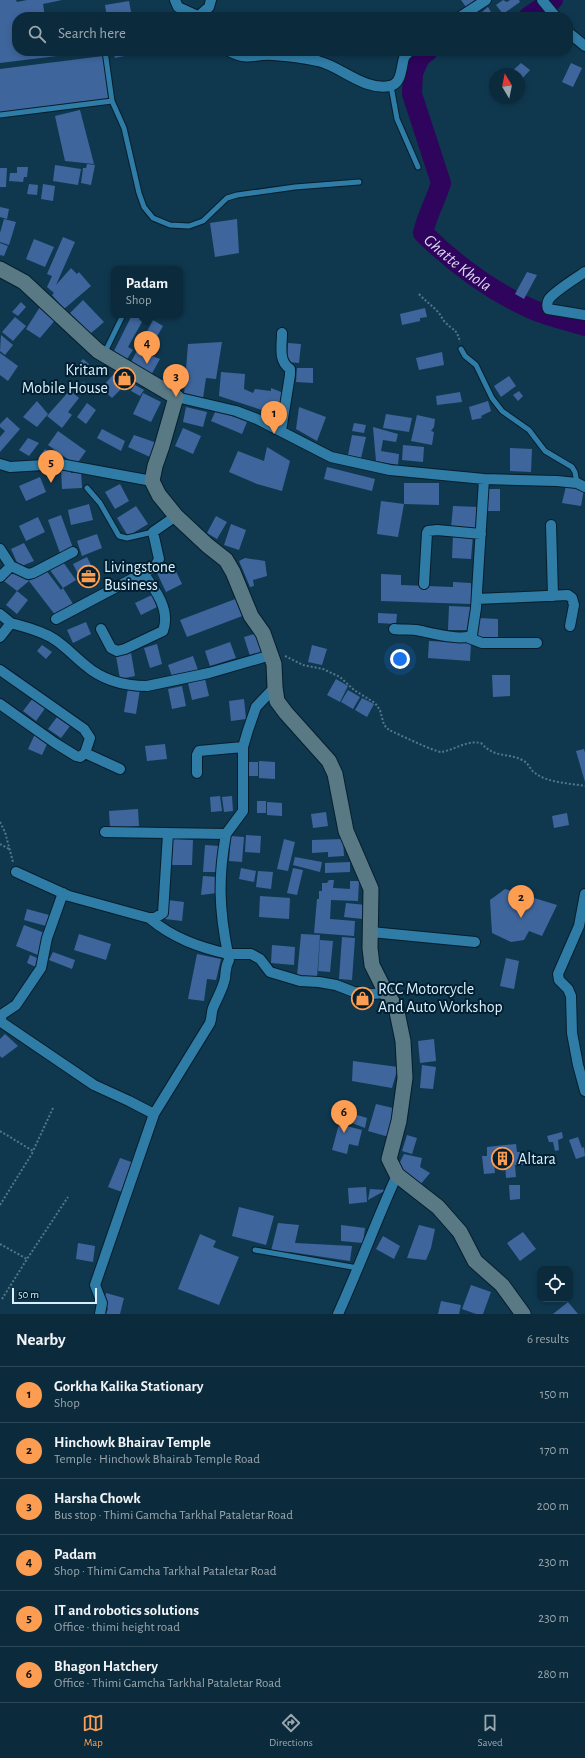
<!DOCTYPE html>
<meta charset="utf-8">
<style>
:root{--surface:#0b2a3b;--page:#143242;--text:#f1f3f6;--muted:#9aa7af;--line:#2b4655;--accent:#fc9d52}
body{margin:0;font-family:"Alegreya Sans",sans-serif;background:var(--page);color:var(--text)}
.controls{position:absolute;right:12px;bottom:12px;display:grid;overflow:hidden;border-radius:8px;box-shadow:0 2px 6px #0003}
.controls button{width:36px;height:36px;display:grid;place-items:center;padding:0;border:0;border-bottom:1px solid var(--line);background:var(--surface);color:var(--text);font:20px sans-serif}
.compass{position:absolute;left:489px;top:68px;width:36px;height:36px;border-radius:50%;background:var(--surface);box-shadow:0 2px 6px #0003;rotate:350deg}
.scale{position:absolute;left:12px;bottom:10px;width:85px;box-sizing:border-box;padding-left:4px;border:2px solid #d9effd;border-top:0;font-size:11px;line-height:14px;white-space:nowrap;color:#d9effd;-webkit-text-stroke:3px #001f30;paint-order:stroke}
.you{position:absolute;left:400px;top:659px;width:14px;height:14px;margin:-10px;border:3px solid #fff;border-radius:50%;background:#1a73e8;box-shadow:0 0 0 6px #1a73e833}
.badge{display:grid;place-items:center;width:26px;height:26px;border-radius:50%;background:var(--accent);color:#111;font-size:13px;font-weight:700}
.pin{position:absolute;translate:-50% -33px;filter:drop-shadow(0 1px 2px #0008)}
.pin::after{content:'';position:absolute;top:21px;width:14px;height:12px;background:inherit;clip-path:polygon(0 0,100% 0,50% 100%)}
.popup{position:absolute;left:111px;top:266px;width:72px;height:52px;box-sizing:border-box;display:grid;place-content:center;border-radius:8px;background:var(--surface);filter:drop-shadow(0 1px 3px #0005);font-size:13px;white-space:nowrap;color:var(--muted)}
.popup b{font-size:15px;color:var(--text)}
.popup::after{content:'';position:absolute;left:50%;top:100%;margin-left:-8px;border:8px solid transparent;border-top-color:var(--surface)}
.list{margin:0;padding:0;list-style:none}
h2{display:flex;justify-content:space-between;align-items:center;height:52px;margin:0;padding:0 16px;font-size:17px}
h2 small{font-size:13px;font-weight:400;color:var(--muted)}
.list li{display:grid;grid-template-columns:26px 1fr auto;gap:12px;align-items:center;box-sizing:border-box;height:56px;padding:0 16px;border-top:1px solid var(--line)}
.list b{display:block;font-size:15px;white-space:nowrap}
.list p{margin:0;font-size:13px;white-space:nowrap;color:var(--muted)}
.list em{font-size:13px;font-style:normal;color:var(--muted)}
.icon{flex:none;width:22px;height:22px;fill:none;stroke:currentColor;stroke-width:2;stroke-linecap:round;stroke-linejoin:round}
.map{position:relative;flex:none;width:585px;height:1314px;overflow:hidden}
.search{position:absolute;background:var(--surface);box-shadow:0 2px 6px #0003;left:12px;right:12px;top:12px;height:44px;display:flex;align-items:center;gap:10px;box-sizing:border-box;padding:0 14px;border-radius:16px;color:var(--muted);font-size:15px}
.sheet{height:388px;background:var(--surface)}
nav{display:flex;justify-content:space-around;align-items:center;box-sizing:border-box;height:56px;border-top:1px solid var(--line);background:var(--surface);font-size:11px;color:var(--muted)}
nav a{display:grid;justify-items:center;gap:2px}
nav .on{color:var(--accent)}
.map>svg:first-child{display:block}
.lines{fill:none;stroke-linecap:round;stroke-linejoin:round}
.river{stroke:#2e045c;stroke-width:20}
.building{fill:#3e669d}
.lane-casing{stroke:#061e2c;stroke-width:7}
.street-casing{stroke:#061e2c;stroke-width:12}
.secondary-casing{stroke:#061e2c;stroke-width:17}
.path{stroke:#53768a;stroke-width:2;stroke-dasharray:2 2;stroke-linecap:butt}
.lane{stroke:#2f7ca7;stroke-width:5}
.street{stroke:#2f7ca7;stroke-width:10}
.secondary{stroke:#597985;stroke-width:15}
.labels{text-anchor:middle;dominant-baseline:central;stroke-width:4;stroke-linejoin:round;paint-order:stroke}
.poi-label{font-size:16px;fill:#d9effd;stroke:#001f30;text-anchor:start}
.water-label{font-size:17px;font-style:italic;fill:#dcd7ef;stroke:#001f30}
</style>
<div class="map">
<svg width="585" height="1314" viewBox="0 0 585 1314">
<rect width="100%" height="100%" fill="#0f384f"/>
<g class="lines">
<g class="river">
<path d="M528 17 553 0"/>
<path id="s1" d="M428 51 420 57 413 73 412 94 441 183C436 200 427 215 423 233 456 265 493 293 536 311 551 317 569 321 585 326"/>
</g>
</g>
<path class="building" d="M0 0H16L17 2 27 0H62L43 4 45 17H17V51L90 52 0 63Z
M461 0H475L466 7Z
M503 0 507 2 510 0H519L520 2 503 14 496 5Z
M129 1 132 17H107L105 5Z
M488 7 491 12 484 17H476Z
M95 12 96 17H63L62 16Z
M113 51H138L139 53 115 58Z
M103 56 109 99 0 113V69Z
M521 63 530 70 519 82V74H509Z
M571 63 582 68 573 87 562 82Z
M80 110 94 164 65 161 55 116Z
M87 164 95 165 91 185 81 183 83 168H86Z
M55 165 81 169 78 185 53 181Z
M17 167H28L27 177H24L23 182 9 181 10 173H17Z
M0 168H7L6 187H0Z
M29 184 38 185 37 195 27 194Z
M43 184 55 186 53 201 41 199Z
M0 207 9 209 7 219 0 217Z
M4 219 16 222 9 245 0 242V233Z
M237 219 239 253 215 257 210 223Z
M63 237 75 242 56 285 71 268 77 274 79 272 91 286 64 309 52 295 54 293 47 287 52 276 47 274Z
M34 239 54 247 45 267 26 259Z
M0 243 8 246 4 256 0 255Z
M527 272 537 275 524 299 515 294Z
M83 300 104 322 90 334 70 313Z
M21 302 26 307 18 316 12 312Z
M40 307 56 319 40 338 26 329Z
M425 308 427 317 420 318V321L402 325 400 314Z
M128 315H140L139 319 142 322 128 347 133 350 127 359 114 351 131 317Z
M15 317 26 326 13 341 2 332Z
M153 320 163 326 147 354 160 359 150 377 129 366Z
M1 335 13 345 5 355 0 351Z
M222 342 216 379 206 378 203 398 184 395 188 344Z
M288 343 301 344 299 363 287 362Z
M442 352 444 365 419 370 416 358Z
M0 353 18 366 8 381 0 375Z
M83 359 89 364 81 373 75 368Z
M297 368H313V383L296 382Z
M166 369 180 374 174 389 161 384Z
M221 372 245 374 244 389 253 393 255 389 271 391V388L286 394 280 419 265 413V411L219 396Z
M113 375 124 386 112 398 101 388Z
M509 376 516 386 501 397 494 386Z
M83 382 91 388 86 394 78 389Z
M135 385 144 390 140 396 131 391Z
M70 390 79 398 68 412 72 415 62 428 47 416Z
M519 391 523 396 518 401 513 395Z
M460 392 462 402 437 405 436 396Z
M143 393 161 402 151 422 133 414Z
M37 401 48 414 37 427 23 417Z
M488 401 491 411 481 416 482 418 472 420 469 407Z
M87 403 96 410 86 424 77 417Z
M186 407 207 412 203 427 183 422Z
M299 407 326 417 317 441 296 429Z
M216 410 247 422 242 434 211 421Z
M386 414 412 418 409 432 383 428Z
M417 415 435 419 434 427 431 431 434 432 432 445 411 441Z
M7 417 20 429 0 452V437L5 431 0 427V424Z
M354 423 366 425 364 433 352 431Z
M373 427 398 434 396 442 383 440 381 451 399 454 398 465 376 461Z
M183 428 201 436 193 454 175 446Z
M102 429 125 441 121 451 97 438Z
M58 431 86 451 76 465 48 445Z
M134 435 157 443 150 457 128 447Z
M352 435 366 437 361 458 348 455Z
M28 438 39 443 29 456 19 450Z
M403 445 424 447 423 462 402 460Z
M267 447 290 461 282 491 257 484 229 472 238 451 264 461Z
M510 448 532 449 531 472 510 471Z
M45 449 56 456 51 463 40 456Z
M327 467 375 479 372 491 324 479Z
M70 468 71 473 81 472 82 488 62 489 61 469Z
M40 477 46 492 26 501 19 486Z
M404 483H439V505L404 504Z
M120 484 129 501 115 509 105 492Z
M566 486 584 489 581 506 562 503Z
M486 489H500V511H486Z
M381 501 404 504 398 537 377 534Z
M89 504 93 520 71 525 68 510Z
M136 506 148 524 128 536 117 518Z
M453 506 479 507 477 530 451 528Z
M61 515 73 548 60 553 48 520Z
M216 516 227 522 217 539 207 533Z
M38 517 45 532 26 541 19 526Z
M231 524 246 530 239 550 224 545Z
M97 534 102 548 82 556 77 541Z
M453 534 473 535 471 559 452 558Z
M24 543 34 561 19 567 11 549Z
M87 557 95 573 81 580 73 564Z
M245 558 265 561 267 576 253 580 254 586 250 587 239 561Z
M63 562 76 580 63 588 73 604 56 616 29 581 45 569 61 590 63 588 50 570Z
M173 565 182 584 166 592 157 573Z
M15 568 29 581 17 591 4 581Z
M381 574 401 575V585L453 587V582L471 583V604L381 601Z
M17 591 28 600 17 614 6 605Z
M152 595 157 607 141 615 135 603Z
M238 598 245 615 187 637 180 620Z
M449 606 472 607 471 630H448Z
M378 613 397 614 396 624 378 623Z
M478 618 498 619V638L477 637Z
M86 622 91 634 73 643 67 630Z
M261 632 267 650 250 656 244 637Z
M429 641 471 643 470 661 428 658Z
M230 642 236 658 210 666 205 651Z
M157 644 162 664 150 668 144 648Z
M42 645 52 652 46 659 37 651Z
M312 645 327 649 322 665 308 662Z
M131 653 135 676 120 679 116 656Z
M193 656 198 670 173 679 168 665Z
M492 675H510V696L493 697Z
M205 679 209 696 192 700 188 683Z
M336 679 348 686 340 702 327 695Z
M182 686 186 706 172 709 168 689Z
M128 688 140 689 136 714 124 712Z
M348 690 360 697 353 709 341 702Z
M33 698 46 707 36 721 23 711Z
M362 698 374 704 367 717 355 710Z
M244 699 246 719 231 721 229 701Z
M57 717 70 726 61 738 48 729Z
M35 734 49 740 42 755 28 749Z
M165 744 167 759 147 761 145 746Z
M584 749 585 753V782L576 751Z
M259 761 275 762V779L259 778Z
M246 762H258V776H247Z
M220 796 222 811 211 812 210 797Z
M232 796 233 811 224 812 222 797Z
M257 801H266V813H257Z
M267 802 282 803V816L267 815Z
M138 809 139 826 110 828 109 811Z
M326 812 328 826 313 828 311 814Z
M567 813 569 825 554 828 552 816Z
M246 835 261 836 260 853 245 852Z
M231 836 244 837 242 862 229 861Z
M171 839 193 840 192 865H170Z
M284 839 295 842 288 871 277 869Z
M343 839 344 856 328 857V852L312 853V840Z
M205 845 219 846 217 872H203Z
M295 857 322 862 320 872 293 865Z
M350 862V872L325 873V863Z
M241 868 256 871 254 882 239 879Z
M293 868 303 870 297 895 287 893Z
M258 871 273 872 271 889 256 887Z
M203 876 217 877V893L201 895Z
M329 880H334L333 888 350 889V881H359L358 901 331 900 330 919 355 921 354 936 314 933 317 899H319V891H322V883H327Z
M505 889 557 905 542 936 529 931 524 940 511 942 492 933 490 900Z
M260 896 290 898 289 919 259 917Z
M167 900 184 902 182 921 165 919Z
M346 903 366 905 363 919 344 917Z
M27 909 49 915 46 926 24 920Z
M24 925 47 934 38 955 16 946Z
M79 934 111 944 106 960 74 950Z
M301 934 320 935 317 978 297 976Z
M342 937 355 938 352 980 339 979Z
M320 940 333 941 330 972 318 971Z
M272 945 295 947 294 965 271 963Z
M53 952 75 960 72 969 49 960Z
M197 954 221 959 216 980 207 979 204 1001 188 999Z
M30 955 42 960 38 968 27 963Z
M506 958 519 961 514 989 500 986Z
M355 993 374 1004 355 1003Z
M5 1034 18 1046 2 1058 0 1056V1039Z
M434 1039 436 1061 420 1063 418 1041Z
M353 1061 398 1067 392 1088 352 1081Z
M422 1065 436 1067 433 1089 420 1088Z
M376 1104 397 1109 389 1137 368 1131Z
M354 1114 367 1118 365 1128 352 1123Z
M339 1124 362 1130 358 1146 349 1144 347 1154 332 1150Z
M562 1132 563 1138 558 1140 559 1150 555 1151 553 1142H549L547 1136Z
M407 1135 417 1138 412 1154 402 1151Z
M578 1137 582 1148 584 1147 585 1156 576 1159 569 1140Z
M516 1144 517 1152H522L523 1165H515L516 1177 506 1178 505 1162 494 1163 495 1173 484 1174 482 1156H487V1147Z
M404 1154 422 1158 420 1167 430 1173 420 1185 398 1166Z
M120 1158 134 1163 122 1192 108 1187Z
M509 1185H520V1199L510 1200Z
M366 1187 367 1202 349 1204 348 1188Z
M370 1189 386 1190 368 1200Z
M239 1207 274 1216 266 1245 232 1236Z
M278 1223 299 1225 295 1243 352 1246 350 1261 290 1252 271 1251Z
M341 1225 365 1228 363 1243 341 1241Z
M419 1225 435 1229 431 1248 426 1260 407 1258Z
M523 1232 536 1249 520 1261 507 1243Z
M200 1234 216 1241 213 1247 239 1257 219 1305 178 1289Z
M383 1236 400 1246 394 1259 376 1249Z
M78 1243 95 1246 93 1262 76 1259Z
M471 1285 491 1292 483 1314H476L462 1309Z
M106 1293 124 1298 120 1314H106L108 1308 103 1305Z
M441 1301 461 1305 459 1314H438Z
M568 1302 578 1314H553Z"/>
<g class="lines">
<defs>
<path id="lane" d="M105 51 112 101
M391 86 397 119 418 167
M0 115 112 101 124 128 139 193 144 207 153 218 170 225 189 226 203 221 227 198 237 195 295 187 359 182
M461 349 465 356 476 365 492 398 502 411 529 430 545 451 572 467 575 472 577 483
M105 352 122 317
M87 488 100 503 119 536 127 538 153 532
M255 1250 358 1268"/>
<path id="street" d="M175 0 178 7 200 17
M542 0 556 17
M199 16 209 7 211 0
M460 17 486 0
M568 32 585 46
M229 51C250 62 253 53 273 55 288 56 304 58 318 61 342 67 364 91 390 86 402 84 401 67 404 58 405 55 408 53 410 51
M585 272C576 278 555 291 549 299 547 302 547 306 548 309L585 315
M176 397 236 411 257 419 331 457 390 470 484 479 557 481 577 483 585 487
M281 431 290 375V369C278 361 282 346 282 333
M0 464 10 467 60 464 152 481
M551 525 553 596
M0 549 11 566
M0 577 11 566 28 574 33 573 73 552
M424 584 427 533 428 531 437 530 481 534
M477 599 568 595 572 598 574 605 570 626
M0 614 11 623 0 637
M56 619 143 573
M11 623C25 627 42 631 54 639 65 646 75 657 85 665 102 680 125 686 147 686L209 673 271 655
M101 629 111 648 117 651 125 649 163 631C171 610 155 589 143 573L155 567 159 559 153 532 176 516
M394 629C401 630 409 629 416 630 428 632 463 642 472 635L476 608 484 479
M469 638 482 643H537
M0 670 84 729 90 738 85 753 80 757 76 756 55 743 0 704
M85 753 120 769
M197 773V755L199 751 243 747
M105 832 226 834 243 811V747L248 730 256 707 275 687
M226 834C218 877 219 910 228 954H251L260 959 270 972 300 981 319 982 336 985 354 992 372 994 386 993
M16 872 69 896 149 918H155L163 913 168 834
M63 893 47 938 41 968 16 1005 1 1015V1022L94 1085 129 1101 154 1114 210 1023C212 1018 211 1013 213 1008 217 998 223 989 225 978 226 971 225 967 229 960L228 954C198 947 173 938 149 918
M585 894 579 926 558 974 559 980 568 989 571 996 572 1033 578 1065 585 1091
M371 932 475 942
M100 1314 102 1303 95 1285 154 1114
M338 1314C359 1268 376 1221 397 1175"/>
<path id="secondary" d="M0 269 24 282 98 351 176 397 162 446 155 466 152 481 159 495 176 516 207 545 226 560 233 572 251 616 263 633 274 664 275 687 277 701 286 713 329 761 335 774 346 831 371 889 370 948 372 965 386 993 396 1007 403 1041 405 1078 399 1121 389 1159 397 1175 438 1207 460 1232 475 1261 502 1285 523 1314"/>
</defs>
<use href="#lane" class="lane-casing"/>
<use href="#street" class="street-casing"/>
<use href="#secondary" class="secondary-casing"/>
<path class="path" d="M419 294C425 301 432 305 438 312 441 315 442 319 445 322 454 332 456 327 460 342
M285 656 303 665 323 669 340 677 354 690 375 703 380 710 384 725 389 730C398 734 435 752 441 752 455 750 466 740 481 743 496 759 506 752 522 760 529 763 530 770 535 773 548 783 569 783 585 786
M0 822 5 832 13 862
M0 844 9 849
M0 1131 33 1151 53 1108
M0 1205 33 1152
M0 1244 27 1259
M2 1299 27 1259 68 1197"/>
<use href="#lane" class="lane"/>
<use href="#street" class="street"/>
<use href="#secondary" class="secondary"/>
</g>
<defs>
<symbol id="shop-ring" viewBox="-11 -11 22 22"><circle r="9.5" fill="#001f30" stroke="#fc9d52" stroke-width="1.5"/><path d="M-5-2.5h2.3a2.7 3.5 0 0 1 5.4 0H5L5.5 6h-11ZM-1.5-2.5h3a1.5 2.3 0 0 0-3 0Z" fill="#fc9d52"/></symbol>
<symbol id="office-ring" viewBox="-11 -11 22 22"><circle r="9.5" fill="#001f30" stroke="#fc9d52" stroke-width="1.5"/><path d="M-6-3h4V-5.5h4V-3h4V5H-6ZM-1-4.5V-3h2v-1.5ZM-6 0V1H6V0Z" fill="#fc9d52"/></symbol>
<symbol id="building-ring" viewBox="-11 -11 22 22"><circle r="9.5" fill="#001f30" stroke="#fc9d52" stroke-width="1.5"/><path d="M-4-6H4V6H1V3H-1V6H-4ZM-2.5-4.3h1.7v1.8h-1.7ZM.8-4.3h1.7v1.8H.8ZM-2.5-1h1.7V.8h-1.7ZM.8-1h1.7V.8H.8Z" fill="#fc9d52"/></symbol>
</defs>
<g fill-rule="evenodd">
<use href="#shop-ring" x="112" y="366" width="25" height="25"/>
<use href="#office-ring" x="76" y="564" width="25" height="25"/>
<use href="#shop-ring" x="350" y="986" width="25" height="25"/>
<use href="#building-ring" x="490" y="1146" width="25" height="25"/>
</g>
<g class="labels">
<g class="poi-label">
<text x="108" y="370" text-anchor="end">Kritam<tspan x="108" dy="18">Mobile House</tspan></text>
<text x="104" y="567">Livingstone<tspan x="104" dy="18">Business</tspan></text>
<text x="378" y="989">RCC Motorcycle<tspan x="378" dy="18">And Auto Workshop</tspan></text>
<text x="518" y="1159">Altara</text>
</g>
<g class="water-label">
<text stroke="none"><textPath href="#s1" startOffset="241">Ghatte Khola</textPath></text>
</g>
</g>
</svg>
<div class="controls">
<button><svg class="icon" aria-label="locate" viewBox="0 0 24 24"><circle cx="12" cy="12" r="6"/><path d="M12 2v4M12 18v4M2 12h4M18 12h4"/></svg></button>
</div>
<svg class="compass" viewBox="-18 -18 36 36"><path d="M0-13l5 13h-10z" fill="#e53935"/><path d="M0 13l5-13h-10z" fill="#9aa7af"/></svg>
<div class="scale">50 m</div>
<div class="you"></div>
<div class="pin badge" style="left:274px;top:434px">1</div>
<div class="pin badge" style="left:521px;top:918px">2</div>
<div class="pin badge" style="left:176px;top:397px">3</div>
<div class="pin badge" style="left:147px;top:364px">4</div>
<div class="popup"><b>Padam</b>Shop</div>
<div class="pin badge" style="left:51px;top:483px">5</div>
<div class="pin badge" style="left:344px;top:1133px">6</div>
<div class="search"><svg class="icon" aria-label="search" viewBox="0 0 24 24"><circle cx="10" cy="10" r="6"/><path d="M15 15l6 6"/></svg>Search here</div>
</div>
<section class="sheet">
<h2>Nearby<small>6 results</small></h2>
<ul class="list">
<li><span class="badge">1</span><div><b>Gorkha Kalika Stationary</b><p>Shop</p></div><em>150 m</em></li>
<li><span class="badge">2</span><div><b>Hinchowk Bhairav Temple</b><p>Temple · Hinchowk Bhairab Temple Road</p></div><em>170 m</em></li>
<li><span class="badge">3</span><div><b>Harsha Chowk</b><p>Bus stop · Thimi Gamcha Tarkhal Pataletar Road</p></div><em>200 m</em></li>
<li><span class="badge">4</span><div><b>Padam</b><p>Shop · Thimi Gamcha Tarkhal Pataletar Road</p></div><em>230 m</em></li>
<li><span class="badge">5</span><div><b>IT and robotics solutions</b><p>Office · thimi height road</p></div><em>230 m</em></li>
<li><span class="badge">6</span><div><b>Bhagon Hatchery</b><p>Office · Thimi Gamcha Tarkhal Pataletar Road</p></div><em>280 m</em></li>
</ul>
</section>
<nav>
<a class="on"><svg class="icon" aria-label="map" viewBox="0 0 24 24"><path d="M3 6l6-2 6 2 6-2v14l-6 2-6-2-6 2zM9 4v14M15 6v14"/></svg>Map</a>
<a><svg class="icon" aria-label="directions" viewBox="0 0 24 24"><path d="M12 3l9 9-9 9-9-9zM9 14v-3h6M13 9l2 2-2 2"/></svg>Directions</a>
<a><svg class="icon" aria-label="saved" viewBox="0 0 24 24"><path d="M7 4h10v16l-5-4-5 4z"/></svg>Saved</a>
</nav>
